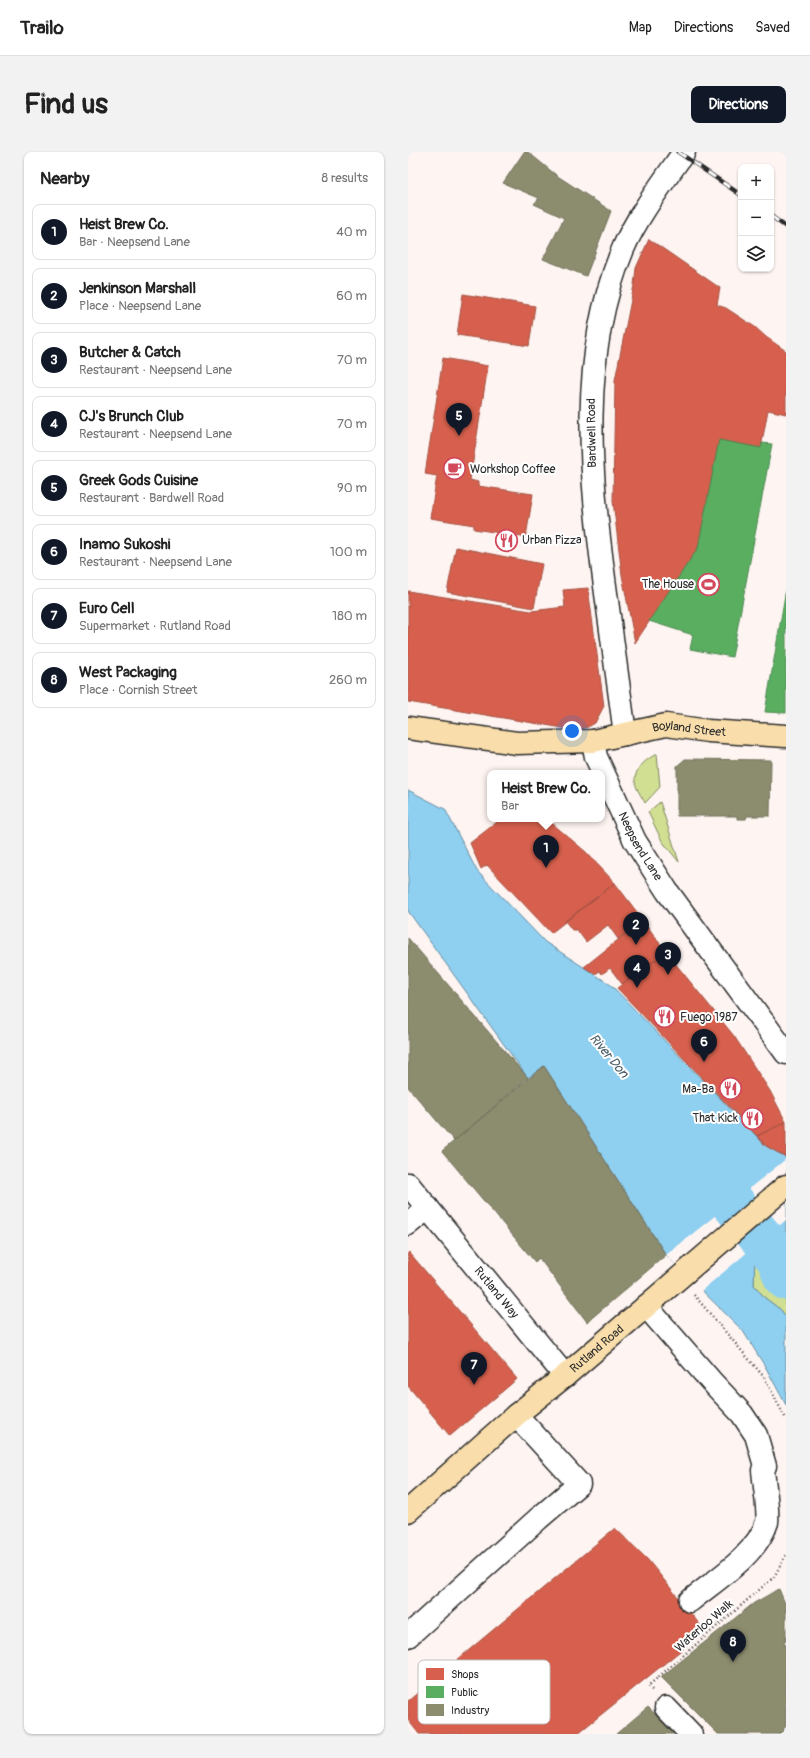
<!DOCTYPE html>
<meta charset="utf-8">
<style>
:root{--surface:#fff;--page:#f2f2f2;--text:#222;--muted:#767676;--line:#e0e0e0;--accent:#111827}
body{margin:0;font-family:Pangolin,sans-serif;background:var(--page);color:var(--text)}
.controls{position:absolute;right:12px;top:12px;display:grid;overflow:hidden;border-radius:8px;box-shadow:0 1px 3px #0004}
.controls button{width:36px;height:36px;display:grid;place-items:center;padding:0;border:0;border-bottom:1px solid var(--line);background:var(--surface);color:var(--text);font:20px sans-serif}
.you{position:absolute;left:164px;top:579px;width:14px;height:14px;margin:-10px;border:3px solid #fff;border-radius:50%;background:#1a73e8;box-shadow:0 0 0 6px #1a73e833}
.badge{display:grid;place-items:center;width:26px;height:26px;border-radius:50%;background:var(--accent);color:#fff;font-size:13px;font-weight:700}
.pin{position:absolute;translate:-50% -33px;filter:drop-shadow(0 1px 2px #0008)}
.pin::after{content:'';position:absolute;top:21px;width:14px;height:12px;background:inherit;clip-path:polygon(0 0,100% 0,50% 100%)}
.popup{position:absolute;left:79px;top:618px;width:118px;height:52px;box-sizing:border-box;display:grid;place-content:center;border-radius:8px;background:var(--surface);filter:drop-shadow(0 1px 3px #0005);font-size:13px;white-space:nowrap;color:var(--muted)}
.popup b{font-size:15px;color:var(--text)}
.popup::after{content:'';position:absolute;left:50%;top:100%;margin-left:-8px;border:8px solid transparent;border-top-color:var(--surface)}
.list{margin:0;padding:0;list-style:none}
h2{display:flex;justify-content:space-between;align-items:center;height:52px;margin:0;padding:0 16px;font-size:17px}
h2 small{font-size:13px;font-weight:400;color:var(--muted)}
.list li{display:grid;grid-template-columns:26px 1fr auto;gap:12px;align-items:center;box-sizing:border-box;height:56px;margin:0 8px 8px;padding:0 8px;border:1px solid var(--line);border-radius:8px}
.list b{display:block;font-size:15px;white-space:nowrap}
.list p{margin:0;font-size:13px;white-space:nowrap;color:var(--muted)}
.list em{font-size:13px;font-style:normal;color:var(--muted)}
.icon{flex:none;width:22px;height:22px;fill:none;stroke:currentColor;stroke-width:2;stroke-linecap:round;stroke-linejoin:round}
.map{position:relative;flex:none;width:378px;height:1582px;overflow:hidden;border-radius:8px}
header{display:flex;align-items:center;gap:24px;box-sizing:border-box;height:56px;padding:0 20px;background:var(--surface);border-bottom:1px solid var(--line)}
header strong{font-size:19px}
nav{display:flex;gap:22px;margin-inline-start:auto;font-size:14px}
.intro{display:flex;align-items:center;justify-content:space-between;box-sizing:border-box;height:96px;padding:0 24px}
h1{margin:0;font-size:28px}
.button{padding:10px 18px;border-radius:8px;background:var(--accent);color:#fff;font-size:14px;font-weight:700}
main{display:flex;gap:24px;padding:0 24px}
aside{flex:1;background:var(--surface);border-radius:8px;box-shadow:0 1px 3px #0004}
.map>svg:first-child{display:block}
.green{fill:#d1df93;stroke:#7e855f}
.water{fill:#8fcff0;stroke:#678da1}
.pier{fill:#fef5f2}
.shops{fill:#d6604d;stroke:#a35043}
.public{fill:#5aae61;stroke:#4c8751}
.industry{fill:#8c8c6e;stroke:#6f6f5a}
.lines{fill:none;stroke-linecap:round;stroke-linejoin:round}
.river{stroke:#8fcff0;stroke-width:44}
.minor-casing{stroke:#2b2b2b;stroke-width:25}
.major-casing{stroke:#2b2b2b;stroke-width:25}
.path{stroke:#2b2b2b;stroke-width:2.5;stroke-dasharray:1 3;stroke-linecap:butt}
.minor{stroke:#fff;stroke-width:22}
.major{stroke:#f9deab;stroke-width:22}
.rail-casing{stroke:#2b2b2b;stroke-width:4.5}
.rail{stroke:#fff;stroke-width:3;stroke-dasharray:9;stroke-linecap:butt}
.labels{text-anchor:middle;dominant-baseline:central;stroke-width:4;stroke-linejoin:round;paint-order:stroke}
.street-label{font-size:12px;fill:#2b2b2b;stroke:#fff}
.poi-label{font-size:12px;fill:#2b2b2b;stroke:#fff;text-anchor:start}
.water-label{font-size:13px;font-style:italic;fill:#495c66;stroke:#fff}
.key{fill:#fff;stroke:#bfbfbf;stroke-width:1}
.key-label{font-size:11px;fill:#2b2b2b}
</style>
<header>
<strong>Trailo</strong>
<nav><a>Map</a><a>Directions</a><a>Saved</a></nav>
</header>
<div class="intro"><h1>Find us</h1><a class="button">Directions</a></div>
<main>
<aside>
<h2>Nearby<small>8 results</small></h2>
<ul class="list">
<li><span class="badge">1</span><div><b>Heist Brew Co.</b><p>Bar · Neepsend Lane</p></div><em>40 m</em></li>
<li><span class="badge">2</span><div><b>Jenkinson Marshall</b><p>Place · Neepsend Lane</p></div><em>60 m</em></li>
<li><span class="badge">3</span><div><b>Butcher &amp; Catch</b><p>Restaurant · Neepsend Lane</p></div><em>70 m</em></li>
<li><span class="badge">4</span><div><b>CJ's Brunch Club</b><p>Restaurant · Neepsend Lane</p></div><em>70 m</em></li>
<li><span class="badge">5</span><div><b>Greek Gods Cuisine</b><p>Restaurant · Bardwell Road</p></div><em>90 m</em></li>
<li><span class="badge">6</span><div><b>Inamo Sukoshi</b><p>Restaurant · Neepsend Lane</p></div><em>100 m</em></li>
<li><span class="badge">7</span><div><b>Euro Cell</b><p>Supermarket · Rutland Road</p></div><em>180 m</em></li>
<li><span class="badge">8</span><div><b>West Packaging</b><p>Place · Cornish Street</p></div><em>260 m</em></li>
</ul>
</aside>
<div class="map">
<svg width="378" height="1582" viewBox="0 0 378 1582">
<rect width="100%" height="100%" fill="#fef5f2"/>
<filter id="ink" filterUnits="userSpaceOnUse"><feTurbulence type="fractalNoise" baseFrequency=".025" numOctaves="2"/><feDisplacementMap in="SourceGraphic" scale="8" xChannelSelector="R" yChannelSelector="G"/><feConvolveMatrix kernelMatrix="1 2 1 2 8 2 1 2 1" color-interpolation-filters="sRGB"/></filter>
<g filter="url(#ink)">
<path class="green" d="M249 602 252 635 237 651C234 645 228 637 227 630 226 617 238 607 249 602Z
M252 650 271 710 254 689 240 660Z
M378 1087V1165L373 1158 357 1146 346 1133 347 1100Z"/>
<path class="water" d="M0 638 37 657 69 719 137 790 203 833 358 994 378 1005V1087L364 1091 360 1102 347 1100 346 1133 357 1146 373 1158 378 1165V1253L358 1216 335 1179 258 1103 136 914 120 926 0 759Z"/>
<path class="pier" d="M378 1007V1068L293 1139 258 1103Z"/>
<path class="shops" d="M241 87 312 136 309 153 318 156 347 175 358 185 378 199V262L360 258 353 296 311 288 290 396 227 491 214 423 205 349 207 228 226 133 228 116Z
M55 142 127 154 121 194 49 183Z
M35 206 80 214 62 328 70 330V334L125 342 118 385 66 377V373L22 366 29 324 17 322Z
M48 395 134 412 126 456 39 440Z
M180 436 196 554 187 571 180 575 167 578 0 550V439L123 459 157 455 155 438Z
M93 667H139L178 700 207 731 143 781 79 713 73 717 62 691Z
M207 731 235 768 210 787 200 773 178 790 169 778H164L157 769Z
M235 768 258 800 214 832 202 816 194 822 192 819 187 822 176 815Z
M258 800 326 884 362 939 378 970 349 984 209 836Z
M378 970V1005L358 994 349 984Z
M1 1100 109 1227 42 1284 0 1234V1101Z
M207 1376 240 1408 297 1479 169 1582H11L0 1568V1549Z"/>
<path class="public" d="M311 288 353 296 354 291 364 292 324 505 282 497 285 483 241 469 290 396Z
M378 437V561L357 560Z"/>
<path class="industry" d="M116 0H120L148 23 203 59 178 124 135 107 156 66 126 52 131 46 95 31Z
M277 607 363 608 362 664H339L338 667H329V664H269V614Z
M0 786 120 926 46 989 0 935Z
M136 914 258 1103 179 1170 131 1106 127 1110 34 999Z
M371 1437 378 1454V1488L376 1489 378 1495V1575L375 1577 378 1582H310L253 1525 346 1451Z
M240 1555 266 1582H208Z"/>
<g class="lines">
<path class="river" d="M324 1050 370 1106 378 1126"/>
<defs>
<g id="minor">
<path d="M217 582C210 533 204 483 197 434 182 322 170 205 215 97 228 66 256 29 276 0"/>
<path id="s1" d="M185 589 188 605 227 689 259 739 378 901"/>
<path id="s2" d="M0 1032 157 1224"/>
<path d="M0 1072 20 1056"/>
<path d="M238 1154 303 1229 334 1262 348 1283 357 1314 355 1318C356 1330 361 1361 359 1370 349 1403 307 1428 282 1449"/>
<path d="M0 1484 130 1367 171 1332 108 1263"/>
<path d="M258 1556 283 1582"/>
</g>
<g id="major">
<path id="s3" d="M0 576 109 591 185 589 258 573 300 579 378 584"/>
<path id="s4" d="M0 1359 108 1263 157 1224 378 1034"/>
</g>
</defs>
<use href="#minor" class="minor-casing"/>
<use href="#major" class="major-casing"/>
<path class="path" d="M286 1143 356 1225 378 1267
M244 1538 240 1534 366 1425 378 1403"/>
<use href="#minor" class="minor"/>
<use href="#major" class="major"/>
<defs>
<path id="rail" d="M270 0 333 43
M363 64 378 75"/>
</defs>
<use href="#rail" class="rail-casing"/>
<use href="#rail" class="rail"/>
</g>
</g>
<defs>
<symbol id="cafe-ring" viewBox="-11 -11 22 22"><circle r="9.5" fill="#fff" stroke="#d1495b" stroke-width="1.5"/><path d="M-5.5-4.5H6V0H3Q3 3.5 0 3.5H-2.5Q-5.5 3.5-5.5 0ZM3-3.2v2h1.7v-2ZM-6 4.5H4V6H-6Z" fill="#d1495b"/></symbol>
<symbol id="restaurant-ring" viewBox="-11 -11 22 22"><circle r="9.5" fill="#fff" stroke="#d1495b" stroke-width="1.5"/><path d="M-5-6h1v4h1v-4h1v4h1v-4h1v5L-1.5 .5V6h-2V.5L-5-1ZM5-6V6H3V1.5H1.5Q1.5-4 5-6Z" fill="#d1495b"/></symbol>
<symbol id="stadium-ring" viewBox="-11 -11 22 22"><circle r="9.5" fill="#fff" stroke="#d1495b" stroke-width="1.5"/><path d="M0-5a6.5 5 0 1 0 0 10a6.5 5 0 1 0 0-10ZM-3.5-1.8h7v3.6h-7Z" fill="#d1495b"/></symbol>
</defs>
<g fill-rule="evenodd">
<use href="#cafe-ring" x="34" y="304" width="25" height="25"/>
<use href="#restaurant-ring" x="86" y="376" width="25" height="25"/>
<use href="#stadium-ring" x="288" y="420" width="25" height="25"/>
<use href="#restaurant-ring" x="244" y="852" width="25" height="25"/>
<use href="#restaurant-ring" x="310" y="924" width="25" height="25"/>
<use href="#restaurant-ring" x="332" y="954" width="25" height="25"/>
</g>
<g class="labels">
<g class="street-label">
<text transform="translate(184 281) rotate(-91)">Bardwell Road</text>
<text stroke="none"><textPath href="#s3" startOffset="284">Boyland Street</textPath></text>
<text stroke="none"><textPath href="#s1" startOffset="116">Neepsend Lane</textPath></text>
<text stroke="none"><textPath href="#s2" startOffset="140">Rutland Way</textPath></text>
<text stroke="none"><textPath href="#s4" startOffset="249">Rutland Road</textPath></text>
<text transform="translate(296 1474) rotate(-41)">Waterloo Walk</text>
</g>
<g class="poi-label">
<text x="62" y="317">Workshop Coffee</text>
<text x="114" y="388">Urban Pizza</text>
<text x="286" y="432" text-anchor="end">The House</text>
<text x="272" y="865">Fuego 1987</text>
<text x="306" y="937" text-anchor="end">Ma-Ba</text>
<text x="330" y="966" text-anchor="end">That Kick</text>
</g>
<g class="water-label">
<text transform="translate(201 904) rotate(50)">River Don</text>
</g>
</g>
<rect x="10" y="1508" width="132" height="64" rx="6" class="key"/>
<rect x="18" y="1516" width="18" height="12" fill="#d6604d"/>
<rect x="18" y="1534" width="18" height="12" fill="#5aae61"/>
<rect x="18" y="1552" width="18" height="12" fill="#8c8c6e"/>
<g class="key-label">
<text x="43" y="1526">Shops</text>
<text x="43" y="1544">Public</text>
<text x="43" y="1562">Industry</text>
</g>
</svg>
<div class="controls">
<button>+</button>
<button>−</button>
<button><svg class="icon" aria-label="layers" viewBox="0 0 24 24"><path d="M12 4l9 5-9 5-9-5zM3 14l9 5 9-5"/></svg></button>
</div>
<div class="you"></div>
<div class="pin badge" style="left:138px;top:716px">1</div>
<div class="popup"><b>Heist Brew Co.</b>Bar</div>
<div class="pin badge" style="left:228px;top:793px">2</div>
<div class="pin badge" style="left:260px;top:823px">3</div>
<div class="pin badge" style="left:229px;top:836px">4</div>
<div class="pin badge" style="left:51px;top:284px">5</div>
<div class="pin badge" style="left:296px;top:910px">6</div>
<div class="pin badge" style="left:66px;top:1233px">7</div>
<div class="pin badge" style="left:325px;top:1510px">8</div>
</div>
</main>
